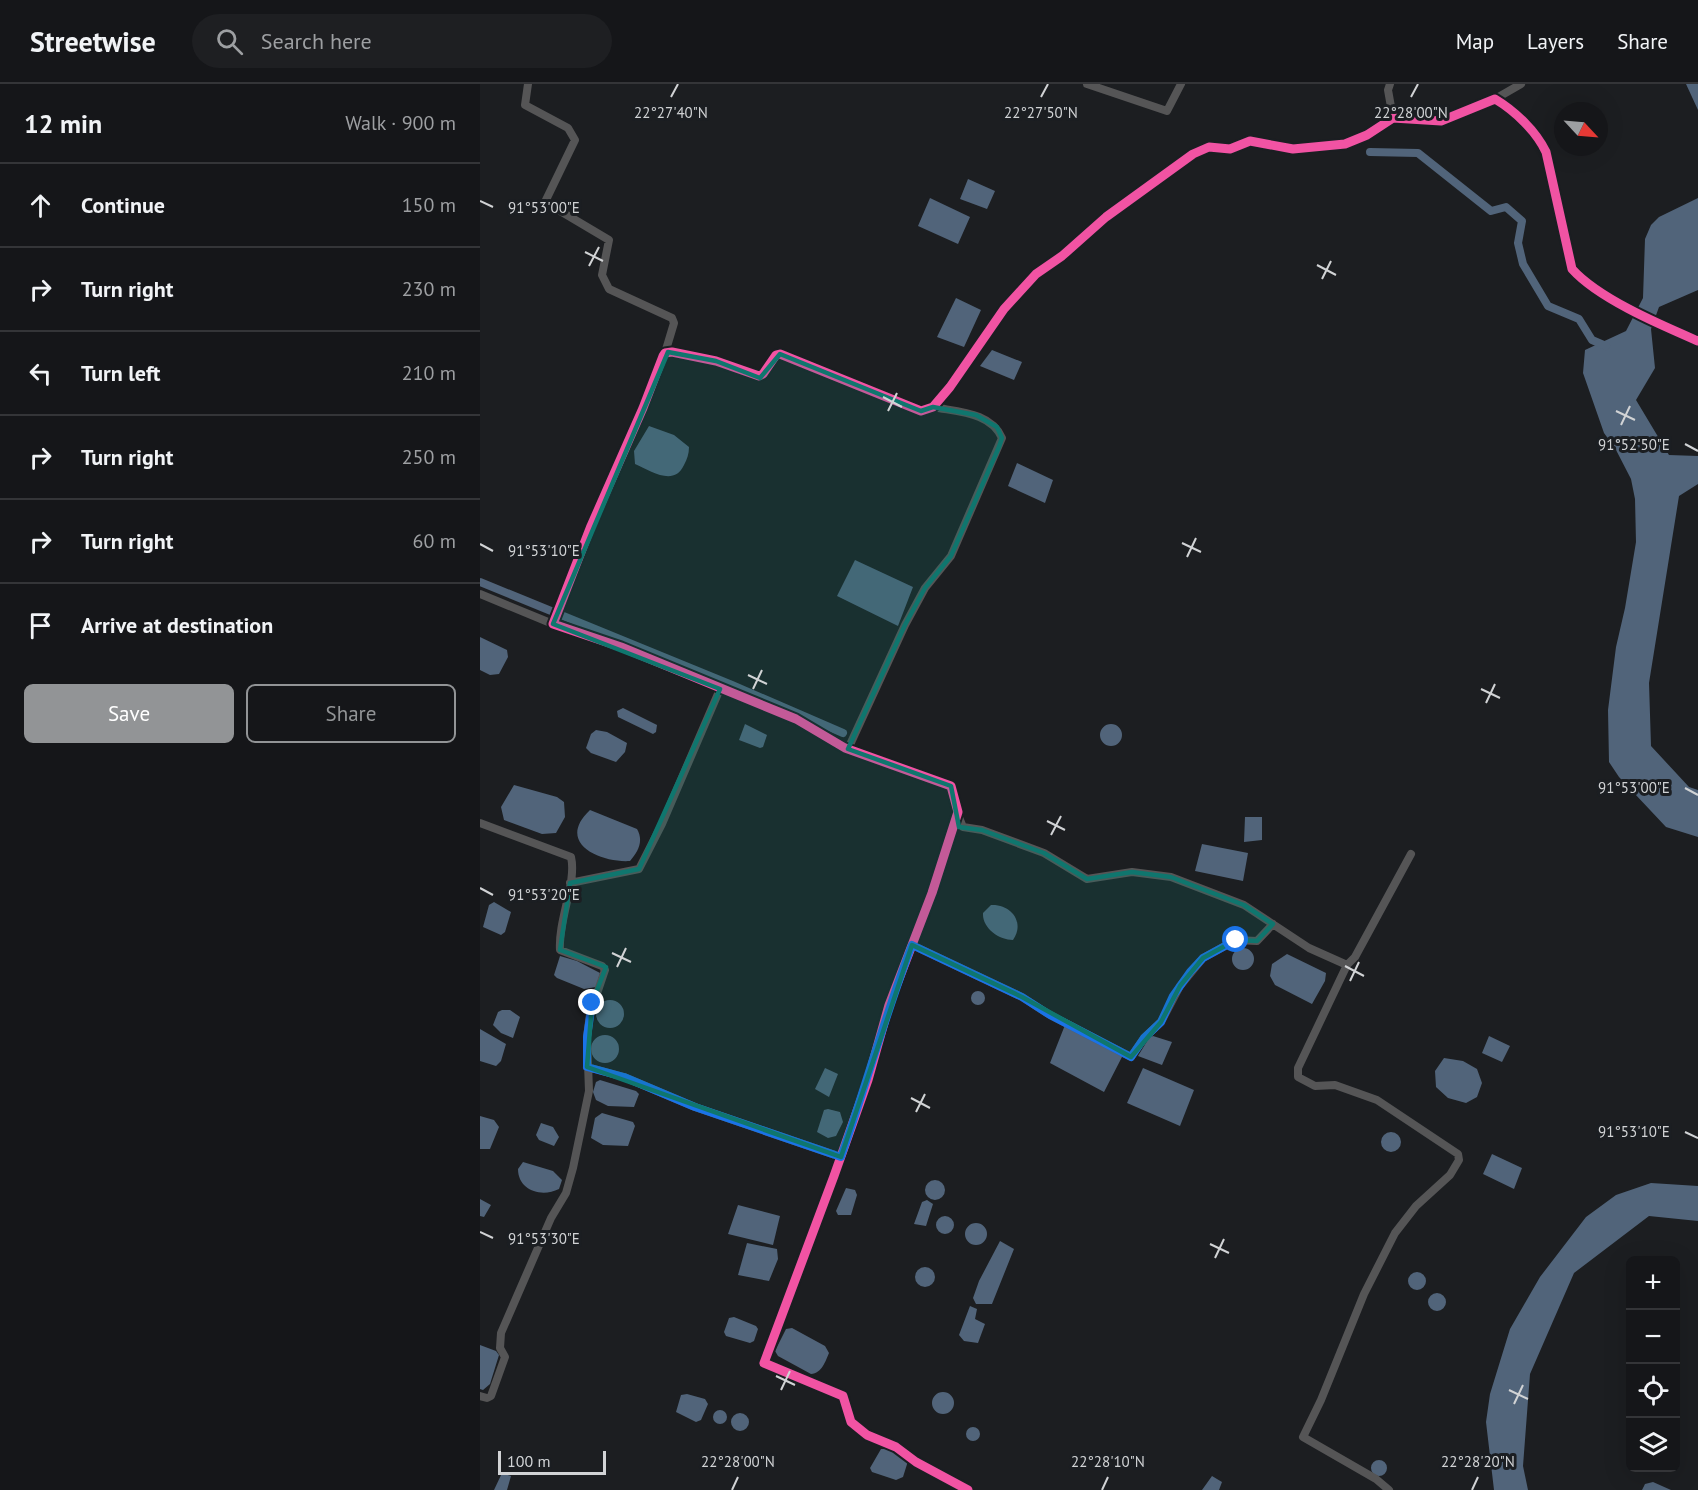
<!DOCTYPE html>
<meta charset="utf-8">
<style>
:root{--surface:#151619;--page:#1e1f22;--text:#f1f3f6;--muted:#9d9fa2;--line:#343538;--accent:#929496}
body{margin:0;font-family:"PT Sans",sans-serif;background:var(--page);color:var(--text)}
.controls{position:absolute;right:18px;bottom:18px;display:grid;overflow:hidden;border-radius:9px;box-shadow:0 6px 24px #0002}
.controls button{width:54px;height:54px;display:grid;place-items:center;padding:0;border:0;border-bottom:2px solid var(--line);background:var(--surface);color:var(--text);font:30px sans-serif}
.compass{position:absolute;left:1074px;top:18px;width:54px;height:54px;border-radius:50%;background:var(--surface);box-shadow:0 6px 24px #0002;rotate:116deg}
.scale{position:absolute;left:18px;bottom:15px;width:108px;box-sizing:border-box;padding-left:6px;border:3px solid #d1d3d5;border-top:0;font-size:16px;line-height:21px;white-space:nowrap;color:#d1d3d5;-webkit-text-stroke:4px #1b1e22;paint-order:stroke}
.stop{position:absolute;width:18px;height:18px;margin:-14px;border:4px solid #1a73e8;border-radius:50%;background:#fff}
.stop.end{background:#1a73e8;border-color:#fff;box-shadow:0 2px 6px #0008}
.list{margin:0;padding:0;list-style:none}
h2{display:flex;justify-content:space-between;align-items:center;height:78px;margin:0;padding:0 24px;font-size:26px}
h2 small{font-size:20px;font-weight:400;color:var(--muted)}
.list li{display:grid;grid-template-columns:39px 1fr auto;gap:18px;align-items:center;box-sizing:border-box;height:84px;padding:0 24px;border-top:2px solid var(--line)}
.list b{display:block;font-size:22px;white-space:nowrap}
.list em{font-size:20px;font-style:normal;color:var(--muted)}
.actions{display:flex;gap:12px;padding:18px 24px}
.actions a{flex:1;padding:14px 0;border:2px solid var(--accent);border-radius:9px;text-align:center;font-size:21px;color:var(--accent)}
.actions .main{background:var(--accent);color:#fff}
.icon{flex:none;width:33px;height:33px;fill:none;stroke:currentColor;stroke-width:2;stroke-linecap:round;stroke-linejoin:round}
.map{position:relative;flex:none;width:1218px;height:1406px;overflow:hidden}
header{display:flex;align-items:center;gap:36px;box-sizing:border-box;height:84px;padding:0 30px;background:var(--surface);border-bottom:2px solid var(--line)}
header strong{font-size:28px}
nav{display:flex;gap:33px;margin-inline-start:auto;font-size:21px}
.search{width:420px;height:54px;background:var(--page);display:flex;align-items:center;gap:15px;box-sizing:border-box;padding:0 21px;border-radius:33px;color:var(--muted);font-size:22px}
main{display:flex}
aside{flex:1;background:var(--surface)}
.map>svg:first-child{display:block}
.water{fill:#51647a}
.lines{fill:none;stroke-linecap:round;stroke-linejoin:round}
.canal{stroke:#51647a;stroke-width:8}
.minor{stroke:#555556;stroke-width:8}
.cycleway-casing{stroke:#1b1e22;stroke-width:13}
.cycleway{stroke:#f153a3;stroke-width:9}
.route{stroke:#1a73e8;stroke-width:8}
.marked{fill:#0f766e;fill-opacity:0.2;stroke:#0f766e;stroke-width:4.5;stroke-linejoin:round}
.ticks{fill:none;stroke:#d1d3d5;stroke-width:2}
.ticks-label{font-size:15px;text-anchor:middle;fill:#d1d3d5;stroke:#1b1e22;stroke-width:6;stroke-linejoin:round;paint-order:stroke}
</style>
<header>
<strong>Streetwise</strong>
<div class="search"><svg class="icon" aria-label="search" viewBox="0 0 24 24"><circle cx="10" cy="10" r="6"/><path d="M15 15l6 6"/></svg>Search here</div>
<nav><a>Map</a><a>Layers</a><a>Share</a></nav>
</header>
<main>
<aside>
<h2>12 min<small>Walk · 900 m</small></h2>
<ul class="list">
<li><svg class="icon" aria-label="ahead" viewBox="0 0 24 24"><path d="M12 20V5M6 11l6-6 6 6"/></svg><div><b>Continue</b></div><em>150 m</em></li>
<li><svg class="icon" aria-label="right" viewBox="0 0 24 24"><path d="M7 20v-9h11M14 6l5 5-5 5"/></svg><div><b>Turn right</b></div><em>230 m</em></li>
<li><svg class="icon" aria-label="left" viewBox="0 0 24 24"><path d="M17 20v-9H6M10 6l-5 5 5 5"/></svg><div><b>Turn left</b></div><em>210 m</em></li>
<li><svg class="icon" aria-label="right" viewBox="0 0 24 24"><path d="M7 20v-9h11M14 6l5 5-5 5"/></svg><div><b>Turn right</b></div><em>250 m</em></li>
<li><svg class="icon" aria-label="right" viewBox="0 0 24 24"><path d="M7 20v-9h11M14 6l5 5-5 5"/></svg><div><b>Turn right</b></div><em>60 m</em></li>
<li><svg class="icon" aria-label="arrive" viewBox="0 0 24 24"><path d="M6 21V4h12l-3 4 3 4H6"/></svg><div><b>Arrive at destination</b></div></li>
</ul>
<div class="actions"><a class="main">Save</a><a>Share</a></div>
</aside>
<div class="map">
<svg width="1218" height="1406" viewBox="0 0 1218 1406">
<rect width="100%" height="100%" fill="#1c1e21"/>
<path class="water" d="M1206 0H1218V26Z
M488 95 515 107 507 125 480 115Z
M450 114 490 133 478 160 438 142Z
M1218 114V206L1179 223 1171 245 1175 284 1156 316 1189 371 1218 372V400L1199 412 1169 599 1171 662 1209 703 1218 706V753L1186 743 1139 693 1129 678 1128 626 1136 563 1145 524 1156 458 1155 415 1151 395 1135 364 1124 349 1103 289 1105 266 1146 247 1163 214 1165 155 1171 141 1179 133Z
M476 214 501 226 484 263 457 253Z
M512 266 542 278 534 296 500 282Z
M169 342 194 351 209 363C209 370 207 375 204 381 194 403 171 387 155 380L154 367Z
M537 379 573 396 565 419 528 402Z
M375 476 433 503 418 542 357 512Z
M0 553 27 566 28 573 19 590 10 591 0 586Z
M143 624 177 641 176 648 173 650 138 633 137 627Z
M265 640 287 651 283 663 280 664 259 656Z
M620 651a11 11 0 1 1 22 0a11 11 0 1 1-22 0Z
M116 646 127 648 147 659 145 668 136 678 111 669 106 664 111 650Z
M34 701 77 713 84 718 85 733 76 749 62 750 24 736 21 723Z
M110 726 157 745C164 757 158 768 150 777 120 779 75 759 110 726Z
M765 733H782V756L764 758Z
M722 760 768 769 763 797 715 787Z
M14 818 31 828 25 848 21 851 3 843 9 821Z
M511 821C532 820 545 839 533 856 519 856 502 844 503 829Z
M752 875a11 11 0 1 1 22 0a11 11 0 1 1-22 0Z
M807 870 846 889 845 897 832 920 795 901 790 892 792 880Z
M80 872 97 877 120 889 116 903 104 905 77 894 74 891Z
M491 914a7 7 0 1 1 14 0a7 7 0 1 1-14 0Z
M116 930a14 14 0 1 1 28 0a14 14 0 1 1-28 0Z
M22 926H30L40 933 33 954 21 949 13 941 18 928Z
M585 941 643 971 624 1008 570 979Z
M0 945 26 960 21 977 16 982 0 977Z
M111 965a14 14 0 1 1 28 0a14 14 0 1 1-28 0Z
M673 952 692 958 682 981 658 972 669 954Z
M1009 952 1030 962 1022 978 1002 969Z
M964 974 983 977 997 985 1002 999 997 1013 986 1019 968 1014 956 1003 955 987Z
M345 984 358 990 349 1013 335 1005Z
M663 984 714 1006 700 1042 647 1019Z
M120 996 156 1007 159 1010 154 1023 128 1022 116 1016 113 1008 116 998Z
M348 1025 360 1028 363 1038 356 1052 348 1054 337 1048 344 1026Z
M122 1029 153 1038 155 1042 148 1062 123 1061 111 1054 115 1034Z
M0 1032 14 1036 19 1043 10 1065H0Z
M61 1039 73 1043 79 1053 74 1062 59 1056 56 1051Z
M901 1058a10 10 0 1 1 20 0a10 10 0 1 1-20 0Z
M1012 1070 1042 1084 1034 1105 1003 1090Z
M43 1078 73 1087 82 1096 79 1105C61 1114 38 1106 38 1085Z
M445 1106a10 10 0 1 1 20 0a10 10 0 1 1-20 0Z
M1171 1099 1218 1102V1137L1169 1132 1094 1189 1050 1290 1043 1382 1048 1406H1014L1006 1338 1010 1310 1030 1245 1060 1193 1106 1133 1136 1111Z
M366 1104 375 1106 377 1111 371 1131H358L356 1127Z
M0 1115 11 1121 4 1133 0 1132Z
M447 1116 453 1120 446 1142 434 1140 442 1118Z
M258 1121 300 1132 293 1161 248 1150Z
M456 1141a9 9 0 1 1 18 0a9 9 0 1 1-18 0Z
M485 1150a11 11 0 1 1 22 0a11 11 0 1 1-22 0Z
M520 1157 534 1165 512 1220H496L493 1214 499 1197Z
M267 1159 297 1165 298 1175 289 1197 258 1191Z
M435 1193a10 10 0 1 1 20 0a10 10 0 1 1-20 0Z
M928 1197a9 9 0 1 1 18 0a9 9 0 1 1-18 0Z
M948 1218a9 9 0 1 1 18 0a9 9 0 1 1-18 0Z
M490 1222 497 1225 495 1235 505 1240 498 1259 484 1257 479 1251Z
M254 1233 276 1242 278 1245 274 1257 270 1259 246 1252 244 1248 249 1234Z
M312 1244 345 1262 349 1269C345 1278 342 1289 331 1290L298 1272 295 1267 306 1245Z
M0 1261 16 1267 19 1271 10 1300 3 1306 0 1305Z
M452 1319a11 11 0 1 1 22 0a11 11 0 1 1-22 0Z
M207 1310 225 1315 228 1320 221 1336 216 1338 196 1328 201 1311Z
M233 1333a7 7 0 1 1 14 0a7 7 0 1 1-14 0Z
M251 1338a9 9 0 1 1 18 0a9 9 0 1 1-18 0Z
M486 1350a7 7 0 1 1 14 0a7 7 0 1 1-14 0Z
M401 1365H407L428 1377 423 1393 416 1396 392 1388 390 1384Z
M891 1384a8 8 0 1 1 16 0a8 8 0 1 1-16 0Z
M22 1389 31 1392 27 1406H14Z
M732 1392 742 1398 739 1406H722Z
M1173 1398 1191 1406H1162L1165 1400Z"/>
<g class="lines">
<path class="canal" d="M890 68 938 69 1011 127 1026 123 1042 137 1038 159 1043 180 1068 222 1099 235 1112 256 1126 262
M0 498 252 601 363 649"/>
<path class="minor" d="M48 0 45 21 88 44 95 56 65 118 129 156 122 191 129 205 192 234 194 239 185 269
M607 0 687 27 701 0
M910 0 908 6 913 34
M1015 15 1041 0
M0 510 73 540
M368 665 425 541 445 504 471 472 522 354C511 328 478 328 453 323
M478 731 483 743 502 746 564 769 607 795 652 788 691 793 764 821 829 864 867 881
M0 739 91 773C97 798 78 836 80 866L122 882 125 886 110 930 107 953 109 1007 93 1084 86 1109 71 1134 21 1249 20 1264 25 1273 11 1312 7 1314 0 1312
M90 799 159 785 182 740 240 605
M432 861 542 913 570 931 651 973 664 954 681 938 700 902 723 874 756 856 777 857 793 840
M107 983 144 993 215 1023 361 1073
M488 1406 436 1378 416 1363 387 1351 371 1338 363 1312 284 1279 354 1092 388 996 409 921 452 809 478 728 471 702 365 664 316 635 141 563 73 540 111 442 163 324 183 272 185 269 192 268 236 277 279 292 283 290 296 271 300 270 441 327 453 323 470 303 524 225 556 190 582 172 626 133 713 70 729 63 750 65 770 57 813 65 865 60 887 51 913 34 961 37 1015 15C1035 27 1056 47 1066 68L1092 185C1119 215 1181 241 1218 257
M909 1406 896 1395 823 1353 841 1316 884 1210 915 1149 936 1122 970 1091 979 1076 978 1070 897 1016 855 1001 835 1002 818 993V984L867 881 875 873 931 770"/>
<defs>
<path id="cycleway" d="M488 1406 436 1378 416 1363 387 1351 371 1338 363 1312 284 1279 354 1092 388 996 409 921 452 809 478 728 471 702 365 664 316 635 141 563 73 540 111 442 163 324 183 272 185 269 192 268 236 277 279 292 283 290 296 271 300 270 441 327 453 323 470 303 524 225 556 190 582 172 626 133 713 70 729 63 750 65 770 57 813 65 865 60 887 51 913 34 961 37 1015 15C1035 27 1056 47 1066 68L1092 185C1119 215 1181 241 1218 257"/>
</defs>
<use href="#cycleway" class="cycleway-casing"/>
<use href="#cycleway" class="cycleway"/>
</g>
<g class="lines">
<path class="route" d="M112 919 107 953V983L144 993 215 1023 361 1073C386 1002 405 931 432 861L542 913 570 931 651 973 664 954 681 938 693 912 710 888 723 874 756 856"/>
</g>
<path class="marked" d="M188 268 236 277 280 294 300 270 441 327 453 323 496 331 517 343 522 354 519 363 471 472 445 504 425 541 368 665 471 702 479 743 502 746 564 769 607 795 652 788 691 793 764 821 793 840 777 857 756 856 723 874 700 902 681 938 651 973 542 913 432 861 361 1073 107 983 112 919 126 883 80 866 90 799 159 785 240 605 73 540Z"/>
<path class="ticks" d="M191 13 198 0M561 13 568 0M931 13 938 0M0 117 13 123M105 168 123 177M837 181 856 191M109 182 119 163M842 195 851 177M403 313 422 323M408 327 417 309M1136 327 1155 336M1141 341 1150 322M1205 360 1218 367M702 459 721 468M0 460 13 467M707 473 716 454M268 591 287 600M273 605 282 586M1001 605 1020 614M1006 619 1015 600M1205 704 1218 711M567 737 585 746M571 751 581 732M0 804 13 811M132 869 151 878M865 882 884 892M137 883 146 864M870 897 879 878M431 1014 450 1024M436 1028 445 1010M1205 1048 1218 1054M0 1148 13 1154M730 1160 749 1169M735 1174 744 1155M296 1292 315 1301M301 1306 310 1287M1029 1306 1048 1315M1034 1320 1043 1301M252 1406 258 1393M622 1406 628 1393M992 1406 998 1393"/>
<g class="ticks-label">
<text x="191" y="34">22°27'40"N</text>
<text x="561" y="34">22°27'50"N</text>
<text x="931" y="34">22°28'00"N</text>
<text x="64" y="129">91°53'00"E</text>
<text x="1154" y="366">91°52'50"E</text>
<text x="64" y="472">91°53'10"E</text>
<text x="1154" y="709">91°53'00"E</text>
<text x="64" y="816">91°53'20"E</text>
<text x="1154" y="1053">91°53'10"E</text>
<text x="64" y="1160">91°53'30"E</text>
<text x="258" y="1383">22°28'00"N</text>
<text x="628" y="1383">22°28'10"N</text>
<text x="998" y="1383">22°28'20"N</text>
</g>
</svg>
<div class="controls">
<button>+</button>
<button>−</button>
<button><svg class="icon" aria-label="locate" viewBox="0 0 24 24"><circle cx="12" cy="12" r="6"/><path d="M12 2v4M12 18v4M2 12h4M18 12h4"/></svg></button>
<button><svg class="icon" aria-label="layers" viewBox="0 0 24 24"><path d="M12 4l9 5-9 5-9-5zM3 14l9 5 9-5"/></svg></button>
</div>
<svg class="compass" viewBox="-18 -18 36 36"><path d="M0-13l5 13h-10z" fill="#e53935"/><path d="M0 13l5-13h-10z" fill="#9d9fa2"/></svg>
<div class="scale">100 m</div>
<div class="stop" style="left:756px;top:856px"></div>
<div class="stop end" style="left:112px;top:919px"></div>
</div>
</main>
